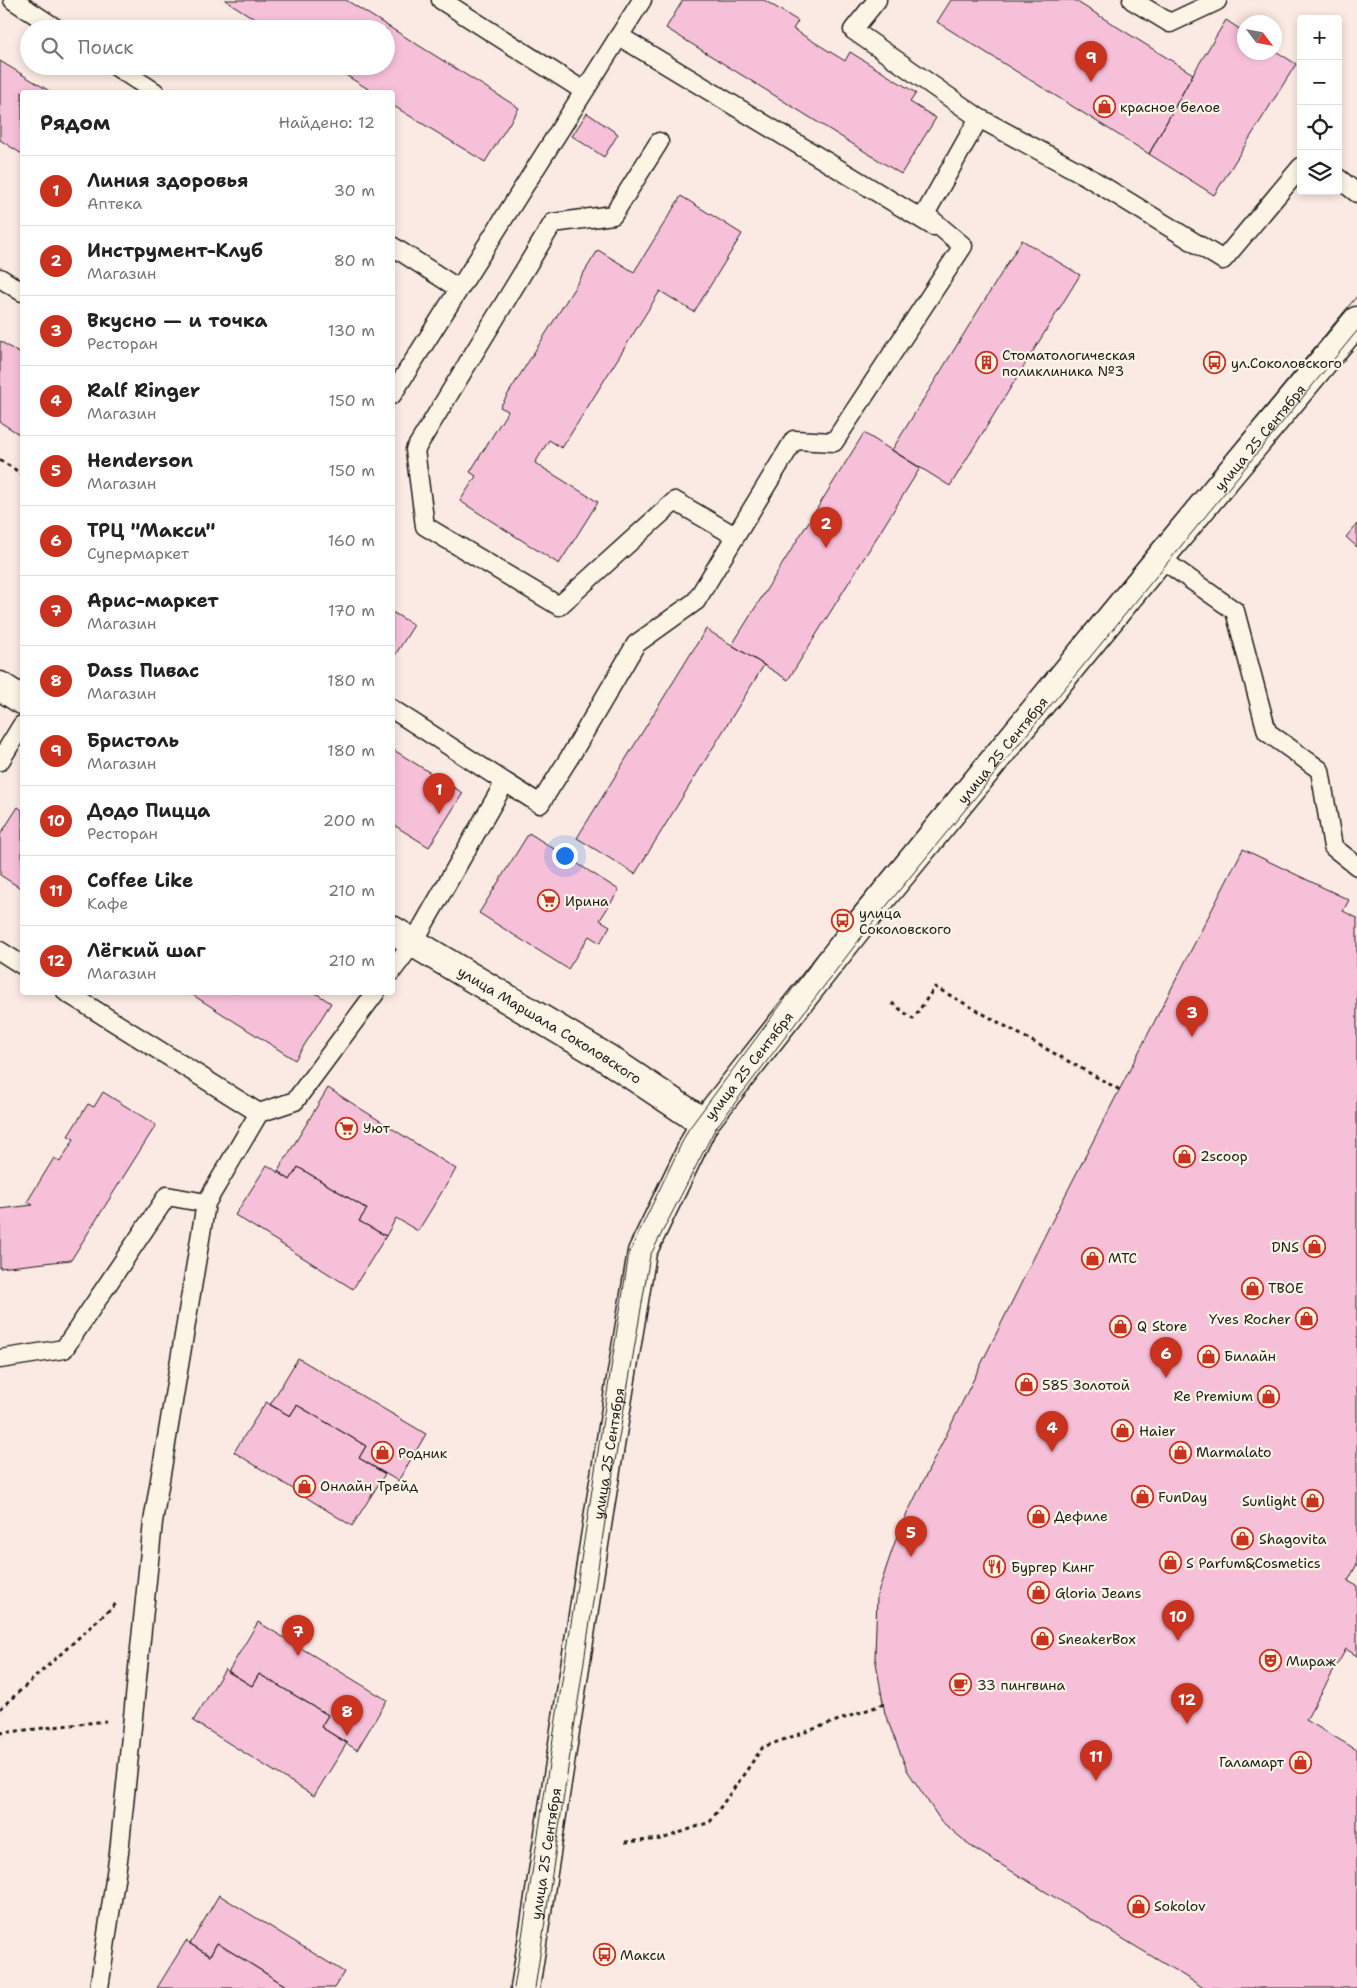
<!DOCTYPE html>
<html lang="ru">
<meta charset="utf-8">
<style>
:root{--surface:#fff;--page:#f2f2f2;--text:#222;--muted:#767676;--line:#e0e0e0;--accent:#c8321e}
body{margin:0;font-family:"Shantell Sans",sans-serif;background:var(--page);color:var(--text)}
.controls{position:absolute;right:15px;top:15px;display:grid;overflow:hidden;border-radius:5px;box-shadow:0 2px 8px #0003}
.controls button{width:45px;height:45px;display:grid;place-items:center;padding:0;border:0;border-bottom:1px solid var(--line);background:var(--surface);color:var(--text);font:25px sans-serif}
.compass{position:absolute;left:1237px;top:15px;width:45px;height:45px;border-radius:50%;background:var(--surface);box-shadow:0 2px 8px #0003;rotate:122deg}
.you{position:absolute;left:564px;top:855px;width:18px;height:18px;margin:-12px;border:4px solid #fff;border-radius:50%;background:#1a73e8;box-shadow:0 0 0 8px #1a73e833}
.badge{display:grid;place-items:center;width:32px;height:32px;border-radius:50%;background:var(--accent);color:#fff;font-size:16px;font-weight:700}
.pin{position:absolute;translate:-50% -41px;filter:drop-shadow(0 1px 2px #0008)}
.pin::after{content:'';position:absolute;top:26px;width:18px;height:15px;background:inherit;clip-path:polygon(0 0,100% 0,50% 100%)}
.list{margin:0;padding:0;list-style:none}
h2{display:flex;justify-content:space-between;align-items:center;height:65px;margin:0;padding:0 20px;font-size:21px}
h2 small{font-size:16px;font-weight:400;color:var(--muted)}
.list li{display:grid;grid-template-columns:32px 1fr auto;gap:15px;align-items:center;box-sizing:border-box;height:70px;padding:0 20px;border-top:1px solid var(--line)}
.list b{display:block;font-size:19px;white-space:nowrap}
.list p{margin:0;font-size:16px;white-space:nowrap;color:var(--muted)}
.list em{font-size:16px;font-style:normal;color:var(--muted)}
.icon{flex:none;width:28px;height:28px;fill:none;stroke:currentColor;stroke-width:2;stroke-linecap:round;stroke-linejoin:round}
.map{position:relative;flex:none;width:1357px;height:1988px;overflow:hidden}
.search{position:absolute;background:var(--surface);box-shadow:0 2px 8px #0003;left:20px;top:20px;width:375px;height:55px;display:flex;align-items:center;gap:12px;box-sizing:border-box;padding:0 18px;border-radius:28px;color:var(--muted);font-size:19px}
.panel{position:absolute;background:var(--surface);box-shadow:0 2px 8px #0003;left:20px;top:90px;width:375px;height:905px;border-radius:5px}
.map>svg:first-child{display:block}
.building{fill:#f7c0d9;stroke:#1c1c1c}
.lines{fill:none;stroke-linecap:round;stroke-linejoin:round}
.service-casing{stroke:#1c1c1c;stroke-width:21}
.minor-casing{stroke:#1c1c1c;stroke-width:31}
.secondary-casing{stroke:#1c1c1c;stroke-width:31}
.path{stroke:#1c1c1c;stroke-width:3;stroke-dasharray:4 4;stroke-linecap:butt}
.service{stroke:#fcf5e5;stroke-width:18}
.minor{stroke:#fcf5e5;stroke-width:28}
.secondary{stroke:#fcf5e5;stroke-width:28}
.tram{stroke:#1c1c1c;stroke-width:1}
.labels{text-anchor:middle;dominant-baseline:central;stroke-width:4.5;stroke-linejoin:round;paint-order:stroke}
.poi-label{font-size:14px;fill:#1c1c1c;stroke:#fcf5e5;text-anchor:start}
.street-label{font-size:14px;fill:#1c1c1c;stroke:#fcf5e5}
</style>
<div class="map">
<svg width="1357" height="1988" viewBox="0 0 1357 1988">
<rect width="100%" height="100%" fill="#fbeae3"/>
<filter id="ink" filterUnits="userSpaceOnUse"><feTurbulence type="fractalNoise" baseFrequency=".02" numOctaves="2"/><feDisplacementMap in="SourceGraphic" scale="10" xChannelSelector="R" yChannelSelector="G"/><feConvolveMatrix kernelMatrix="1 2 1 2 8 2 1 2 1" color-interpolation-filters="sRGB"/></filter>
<g filter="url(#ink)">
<path class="building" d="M225 0H346L519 108 485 162 392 105V92H373L331 66H386V29H271Z
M683 0H764L798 21 793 29 845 61 850 52 916 93 910 102 936 118 901 174 666 28Z
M951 0H1074L1193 74 1149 154 937 22Z
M1226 20 1244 32V52H1274V50L1296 64 1214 195 1149 154 1193 74Z
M0 61 51 92H22V154L0 140Z
M587 113 618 134 604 157 572 136Z
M681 196 742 234 694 312 660 291 562 448 549 440 535 463 598 502 559 564 460 501 476 476 470 472 508 411 500 407 598 250 634 272Z
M1022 240 1080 275 950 486 892 450Z
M0 341 22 355V436L0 422Z
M864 433 920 468 788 680 732 645Z
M1357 524V547L1346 537Z
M392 612 414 625 392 660Z
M706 629 764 665 635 874 577 838Z
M392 749 463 793 429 847 392 824Z
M18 807 22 810V889L0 875V835Z
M529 833 619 890 600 920 610 926 600 943 589 936 568 969 479 913Z
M1243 849 1349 900 1343 911 1357 918V1564L1348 1581 1357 1586V1656L1346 1649 1306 1720 1357 1750V1988H1204L972 1847 941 1821 907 1770 885 1714 875 1657 877 1595 899 1530 1050 1225Z
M188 992H314L331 1003 295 1060Z
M328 1088 456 1169 418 1231 396 1218 386 1236 359 1221 367 1209 298 1167 290 1180 278 1171Z
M103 1092 156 1125 71 1260 0 1268V1209L33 1205 27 1202 54 1158 60 1162 74 1139 68 1136 88 1104 94 1107Z
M267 1165 290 1180 298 1167 367 1209 359 1221 386 1236 353 1289 235 1215Z
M298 1358 426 1434 398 1481 359 1458 366 1446 297 1405 290 1416 270 1405Z
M266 1402 290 1416 297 1405 366 1446 359 1458 385 1474 352 1526 234 1452Z
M258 1622 387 1700 357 1750 321 1727 328 1715 259 1674 252 1686 228 1672Z
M225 1669 252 1686 259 1674 328 1715 321 1727 347 1743 314 1796 193 1721Z
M219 1895 344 1972 334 1988H285L286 1986 217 1943 210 1956 190 1944Z
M186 1941 210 1956 217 1943 286 1986 285 1988H157Z"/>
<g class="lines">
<defs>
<path id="service" d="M13 0 57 29
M441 0 584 91
M877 0 853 30 979 118
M1132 0 1170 23 1217 1
M619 36 933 226
M115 66 155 92
M659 142 613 215 553 223 415 450 425 526 559 606 675 501 735 536
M1338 178 1357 193
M392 246 459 289
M0 278 22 292
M392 395 642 0
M1160 558 1235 611 1267 732 1320 770 1333 847 1357 866
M392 709 505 782 413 943 392 971
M0 761 22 725
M505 782 540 804 571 755 636 644 696 601 794 440 834 442 963 246 925 214 979 118 1083 174 1223 260 1301 167
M0 951 22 965
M66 992 259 1113
M0 1359 64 1349 167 1196 206 1203 259 1113 295 1101 376 992
M99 1988 119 1853 153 1522 206 1203"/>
<g id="minor">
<path d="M0 686 22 700"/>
<path id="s1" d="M392 930 605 1057 704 1123"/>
</g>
<g id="secondary">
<path id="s2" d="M525 1988 600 1506 642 1252 704 1123 862 922 1160 558 1357 321"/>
</g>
</defs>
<use href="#service" class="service-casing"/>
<use href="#minor" class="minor-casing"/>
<use href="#secondary" class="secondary-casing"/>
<path class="path" d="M0 460 22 474
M892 1003 913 1019 935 987 1120 1090
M0 1709 118 1602
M0 1733 106 1721
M625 1842 662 1839 710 1822 763 1747 884 1704"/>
<use href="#service" class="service"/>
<use href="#minor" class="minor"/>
<use href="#secondary" class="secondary"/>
<path class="tram" d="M514 1988 629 1253 688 1130 843 921 1357 296
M535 1988 607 1508 650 1256 715 1129 866 931 1357 331"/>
</g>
</g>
<defs>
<symbol id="shop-ring" viewBox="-11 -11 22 22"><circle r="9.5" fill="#fcf5e5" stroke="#c8321e" stroke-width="1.5"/><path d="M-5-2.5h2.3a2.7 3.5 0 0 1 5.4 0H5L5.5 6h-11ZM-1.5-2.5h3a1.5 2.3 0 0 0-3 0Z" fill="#c8321e"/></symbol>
<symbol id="building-ring" viewBox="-11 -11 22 22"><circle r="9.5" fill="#fcf5e5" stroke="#c8321e" stroke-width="1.5"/><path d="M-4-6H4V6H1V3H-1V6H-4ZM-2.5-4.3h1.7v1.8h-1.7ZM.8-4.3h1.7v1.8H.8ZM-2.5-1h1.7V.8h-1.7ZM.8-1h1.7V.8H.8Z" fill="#c8321e"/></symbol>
<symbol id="bus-ring" viewBox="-11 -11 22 22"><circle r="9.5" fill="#fcf5e5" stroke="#c8321e" stroke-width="1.5"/><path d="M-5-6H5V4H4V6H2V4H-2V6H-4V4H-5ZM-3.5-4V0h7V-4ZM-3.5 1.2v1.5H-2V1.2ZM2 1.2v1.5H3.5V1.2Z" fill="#c8321e"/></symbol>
<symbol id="supermarket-ring" viewBox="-11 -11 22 22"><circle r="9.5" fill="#fcf5e5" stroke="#c8321e" stroke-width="1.5"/><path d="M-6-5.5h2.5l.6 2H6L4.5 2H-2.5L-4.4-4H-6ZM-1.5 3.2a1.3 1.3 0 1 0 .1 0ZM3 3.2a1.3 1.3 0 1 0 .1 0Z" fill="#c8321e"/></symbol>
<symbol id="restaurant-ring" viewBox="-11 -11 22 22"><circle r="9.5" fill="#fcf5e5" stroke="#c8321e" stroke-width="1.5"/><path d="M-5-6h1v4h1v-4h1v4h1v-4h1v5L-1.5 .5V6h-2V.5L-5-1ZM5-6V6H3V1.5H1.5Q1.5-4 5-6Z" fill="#c8321e"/></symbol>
<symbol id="theatre-ring" viewBox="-11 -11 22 22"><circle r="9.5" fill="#fcf5e5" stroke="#c8321e" stroke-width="1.5"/><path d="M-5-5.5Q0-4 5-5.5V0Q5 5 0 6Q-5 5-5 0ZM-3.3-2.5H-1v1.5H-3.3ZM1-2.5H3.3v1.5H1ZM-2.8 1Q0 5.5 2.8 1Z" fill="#c8321e"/></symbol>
<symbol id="cafe-ring" viewBox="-11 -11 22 22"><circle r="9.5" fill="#fcf5e5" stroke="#c8321e" stroke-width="1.5"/><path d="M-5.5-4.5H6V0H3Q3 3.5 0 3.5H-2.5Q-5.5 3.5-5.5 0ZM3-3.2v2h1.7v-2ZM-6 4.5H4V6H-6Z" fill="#c8321e"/></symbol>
</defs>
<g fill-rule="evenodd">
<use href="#shop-ring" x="1092" y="94" width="25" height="25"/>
<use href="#building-ring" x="974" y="350" width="25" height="25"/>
<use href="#bus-ring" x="1202" y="350" width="25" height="25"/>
<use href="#supermarket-ring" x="536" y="888" width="25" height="25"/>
<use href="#bus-ring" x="830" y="908" width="25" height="25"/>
<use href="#supermarket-ring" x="334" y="1116" width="25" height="25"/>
<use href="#shop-ring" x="1172" y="1144" width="25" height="25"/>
<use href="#shop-ring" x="1302" y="1234" width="25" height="25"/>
<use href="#shop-ring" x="1080" y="1246" width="25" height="25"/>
<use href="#shop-ring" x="1240" y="1276" width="25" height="25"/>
<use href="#shop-ring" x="1294" y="1306" width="25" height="25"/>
<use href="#shop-ring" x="1108" y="1314" width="25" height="25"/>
<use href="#shop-ring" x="1196" y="1344" width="25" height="25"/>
<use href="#shop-ring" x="1014" y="1372" width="25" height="25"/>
<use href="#shop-ring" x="1256" y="1384" width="25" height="25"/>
<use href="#shop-ring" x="1110" y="1418" width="25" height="25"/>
<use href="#shop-ring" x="1168" y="1440" width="25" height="25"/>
<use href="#shop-ring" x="370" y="1440" width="25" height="25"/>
<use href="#shop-ring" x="292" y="1474" width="25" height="25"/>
<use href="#shop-ring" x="1130" y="1484" width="25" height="25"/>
<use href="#shop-ring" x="1300" y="1488" width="25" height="25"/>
<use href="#shop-ring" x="1026" y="1504" width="25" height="25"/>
<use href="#shop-ring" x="1230" y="1526" width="25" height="25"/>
<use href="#shop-ring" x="1158" y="1550" width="25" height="25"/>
<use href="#restaurant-ring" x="982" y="1554" width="25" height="25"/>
<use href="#shop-ring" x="1026" y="1580" width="25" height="25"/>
<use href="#shop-ring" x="1030" y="1626" width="25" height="25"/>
<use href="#theatre-ring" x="1258" y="1648" width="25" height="25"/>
<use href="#cafe-ring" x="948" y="1672" width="25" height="25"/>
<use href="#shop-ring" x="1288" y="1750" width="25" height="25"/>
<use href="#shop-ring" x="1126" y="1894" width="25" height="25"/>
<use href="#bus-ring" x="592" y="1942" width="25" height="25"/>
</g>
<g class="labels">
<g class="poi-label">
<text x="1120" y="107">красное белое</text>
<text x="1002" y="355">Стоматологическая<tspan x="1002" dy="16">поликлиника №3</tspan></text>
<text x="1231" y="363">ул.Соколовского</text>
<text x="565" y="901">Ирина</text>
<text x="859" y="913">улица<tspan x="859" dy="16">Соколовского</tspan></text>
<text x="363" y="1128">Уют</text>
<text x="1200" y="1156">2scoop</text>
<text x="1299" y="1247" text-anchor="end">DNS</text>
<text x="1108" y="1258">МТС</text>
<text x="1268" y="1288">ТВОЕ</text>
<text x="1291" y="1319" text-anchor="end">Yves Rocher</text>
<text x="1137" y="1326">Q Store</text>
<text x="1224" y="1356">Билайн</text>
<text x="1042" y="1385">585 Золотой</text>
<text x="1253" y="1396" text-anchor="end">Re Premium</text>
<text x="1139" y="1431">Haier</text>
<text x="1196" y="1452">Marmalato</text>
<text x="398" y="1453">Родник</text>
<text x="320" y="1486">Онлайн Трейд</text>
<text x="1158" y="1497">FunDay</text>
<text x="1297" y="1501" text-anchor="end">Sunlight</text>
<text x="1054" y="1516">Дефиле</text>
<text x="1259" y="1539">Shagovita</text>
<text x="1186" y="1563">S Parfum&amp;Cosmetics</text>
<text x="1011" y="1567">Бургер Кинг</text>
<text x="1055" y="1593">Gloria Jeans</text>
<text x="1058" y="1639">SneakerBox</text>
<text x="1286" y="1661">Мираж</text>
<text x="977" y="1685">33 пингвина</text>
<text x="1284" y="1762" text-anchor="end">Галамарт</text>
<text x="1154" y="1906">Sokolov</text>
<text x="620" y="1955">Макси</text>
</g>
<g class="street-label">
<text stroke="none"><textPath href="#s2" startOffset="1771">улица 25 Сентября</textPath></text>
<text stroke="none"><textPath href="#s2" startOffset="1366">улица 25 Сентября</textPath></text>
<text stroke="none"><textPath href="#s1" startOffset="184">улица Маршала Соколовского</textPath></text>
<text stroke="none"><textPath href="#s2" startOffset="961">улица 25 Сентября</textPath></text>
<text stroke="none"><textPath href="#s2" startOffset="541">улица 25 Сентября</textPath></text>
<text stroke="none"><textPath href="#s2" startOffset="136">улица 25 Сентября</textPath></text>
</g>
</g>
</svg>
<div class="controls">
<button>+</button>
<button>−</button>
<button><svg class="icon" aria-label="locate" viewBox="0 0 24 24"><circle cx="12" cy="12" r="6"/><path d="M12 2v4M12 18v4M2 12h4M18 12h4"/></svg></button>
<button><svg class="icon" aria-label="layers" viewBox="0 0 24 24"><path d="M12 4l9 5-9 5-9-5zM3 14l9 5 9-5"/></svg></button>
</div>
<svg class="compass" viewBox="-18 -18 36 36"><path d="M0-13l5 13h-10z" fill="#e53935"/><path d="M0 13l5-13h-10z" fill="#767676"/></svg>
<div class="you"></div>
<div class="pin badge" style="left:439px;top:814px">1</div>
<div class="pin badge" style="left:826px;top:548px">2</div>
<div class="pin badge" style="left:1192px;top:1037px">3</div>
<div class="pin badge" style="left:1052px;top:1452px">4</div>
<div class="pin badge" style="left:911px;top:1557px">5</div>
<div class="pin badge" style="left:1166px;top:1378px">6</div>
<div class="pin badge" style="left:298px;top:1656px">7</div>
<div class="pin badge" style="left:347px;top:1736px">8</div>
<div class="pin badge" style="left:1091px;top:82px">9</div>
<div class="pin badge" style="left:1178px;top:1641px">10</div>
<div class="pin badge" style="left:1096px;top:1781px">11</div>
<div class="pin badge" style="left:1187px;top:1724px">12</div>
<div class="search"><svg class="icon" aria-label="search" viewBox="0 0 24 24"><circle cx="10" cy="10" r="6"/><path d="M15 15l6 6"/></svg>Поиск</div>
<section class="panel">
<h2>Рядом<small>Найдено: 12</small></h2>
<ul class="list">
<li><span class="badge">1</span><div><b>Линия здоровья</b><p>Аптека</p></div><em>30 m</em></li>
<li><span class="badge">2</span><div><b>Инструмент-Клуб</b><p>Магазин</p></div><em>80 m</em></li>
<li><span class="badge">3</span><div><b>Вкусно — и точка</b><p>Ресторан</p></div><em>130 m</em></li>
<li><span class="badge">4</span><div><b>Ralf Ringer</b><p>Магазин</p></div><em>150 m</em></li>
<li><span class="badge">5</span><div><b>Henderson</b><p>Магазин</p></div><em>150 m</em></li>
<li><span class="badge">6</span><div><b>ТРЦ &quot;Макси&quot;</b><p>Супермаркет</p></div><em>160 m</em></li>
<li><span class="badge">7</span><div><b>Арис-маркет</b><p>Магазин</p></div><em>170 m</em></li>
<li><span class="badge">8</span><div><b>Dass Пивас</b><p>Магазин</p></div><em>180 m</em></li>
<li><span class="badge">9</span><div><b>Бристоль</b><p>Магазин</p></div><em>180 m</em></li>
<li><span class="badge">10</span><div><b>Додо Пицца</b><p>Ресторан</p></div><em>200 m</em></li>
<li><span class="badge">11</span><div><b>Coffee Like</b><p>Кафе</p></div><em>210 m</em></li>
<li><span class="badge">12</span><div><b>Лёгкий шаг</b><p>Магазин</p></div><em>210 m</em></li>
</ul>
</section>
</div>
